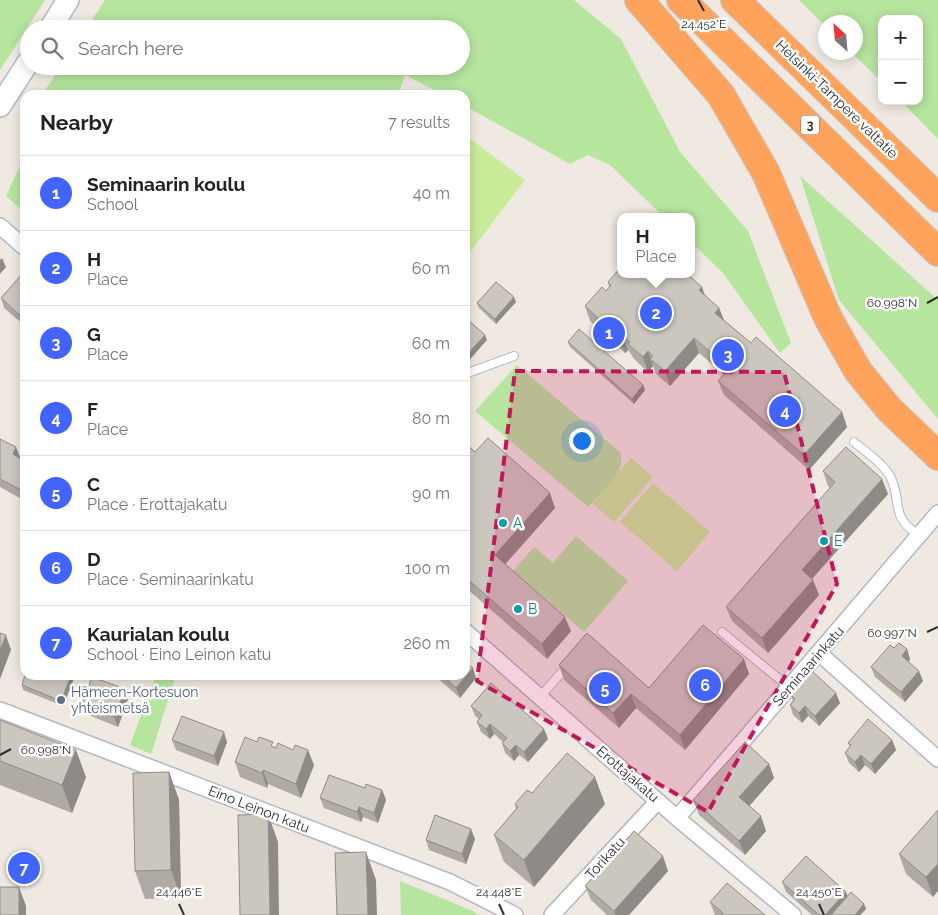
<!DOCTYPE html>
<meta charset="utf-8">
<style>
:root{--surface:#fff;--page:#f2f2f2;--text:#222;--muted:#767676;--line:#e0e0e0;--accent:#4264fb}
body{margin:0;font-family:Raleway,sans-serif;background:var(--page);color:var(--text)}
.controls{position:absolute;right:15px;top:15px;display:grid;overflow:hidden;border-radius:10px;box-shadow:0 2px 12px #0003}
.controls button{width:45px;height:45px;display:grid;place-items:center;padding:0;border:0;border-bottom:1px solid var(--line);background:var(--surface);color:var(--text);font:25px sans-serif}
.compass{position:absolute;left:818px;top:15px;width:45px;height:45px;border-radius:50%;background:var(--surface);box-shadow:0 2px 12px #0003;rotate:334deg}
.you{position:absolute;left:581px;top:440px;width:18px;height:18px;margin:-12px;border:4px solid #fff;border-radius:50%;background:#1a73e8;box-shadow:0 0 0 8px #1a73e833}
.badge{display:grid;place-items:center;width:32px;height:32px;border-radius:50%;background:var(--accent);color:#fff;font-size:16px;font-weight:700}
.pin{position:absolute;translate:-50% -50%;border:2px solid #fff;box-shadow:0 1px 5px #0006}
.popup{position:absolute;left:617px;top:213px;width:78px;height:65px;box-sizing:border-box;display:grid;place-content:center;border-radius:10px;background:var(--surface);filter:drop-shadow(0 1px 4px #0005);font-size:16px;white-space:nowrap;color:var(--muted)}
.popup b{font-size:19px;color:var(--text)}
.popup::after{content:'';position:absolute;left:50%;top:100%;margin-left:-10px;border:10px solid transparent;border-top-color:var(--surface)}
.list{margin:0;padding:0;list-style:none}
h2{display:flex;justify-content:space-between;align-items:center;height:65px;margin:0;padding:0 20px;font-size:21px}
h2 small{font-size:16px;font-weight:400;color:var(--muted)}
.list li{display:grid;grid-template-columns:32px 1fr auto;gap:15px;align-items:center;box-sizing:border-box;height:75px;padding:0 20px;border-top:1px solid var(--line)}
.list b{display:block;font-size:19px;white-space:nowrap}
.list p{margin:0;font-size:16px;white-space:nowrap;color:var(--muted)}
.list em{font-size:16px;font-style:normal;color:var(--muted)}
.icon{flex:none;width:28px;height:28px;fill:none;stroke:currentColor;stroke-width:2;stroke-linecap:round;stroke-linejoin:round}
.map{position:relative;flex:none;width:938px;height:915px;overflow:hidden}
.search{position:absolute;background:var(--surface);box-shadow:0 2px 12px #0003;left:20px;top:20px;width:450px;height:55px;display:flex;align-items:center;gap:12px;box-sizing:border-box;padding:0 18px;border-radius:28px;color:var(--muted);font-size:19px}
.panel{position:absolute;background:var(--surface);box-shadow:0 2px 12px #0003;left:20px;top:90px;width:450px;height:590px;border-radius:15px}
.map>svg:first-child{display:block}
.green{fill:#b6e59e}
.pitch{fill:#c9ec9a}
.lines{fill:none;stroke-linecap:round;stroke-linejoin:round}
.lane-casing{stroke:#b4b7c1;stroke-width:10}
.street-casing{stroke:#b4b7c1;stroke-width:18}
.secondary-casing{stroke:#b4b7c1;stroke-width:24}
.highway-casing{stroke:#c9c9c9;stroke-width:30}
.lane{stroke:#fff;stroke-width:8}
.street{stroke:#fff;stroke-width:15}
.secondary{stroke:#fff;stroke-width:21}
.highway{stroke:#ffa35c;stroke-width:28}
.wall{fill:#afaba4}
.shaded-wall{fill:#8e8b86}
.building{fill:#cbc7bf;stroke:#8e8b86}
.marked{fill:#c2185b;fill-opacity:0.2;stroke:#c2185b;stroke-width:4;stroke-dasharray:10 6;stroke-linejoin:round}
.ticks{fill:none;stroke:#2e2e2e;stroke-width:2}
.culture-dot{fill:#0f9aa8;stroke:#fff;stroke-width:2}
.service-dot{fill:#5c6f8a;stroke:#fff;stroke-width:2}
.labels{text-anchor:middle;dominant-baseline:central;stroke-width:5;stroke-linejoin:round;paint-order:stroke}
.shield{fill:#fff;stroke:#6d6d6d;stroke-width:1}
.shield-label{font-size:12px;font-weight:bold;fill:#2e2e2e}
.street-label{font-size:14px;fill:#2e2e2e;stroke:#fff}
.culture-label{font-size:14px;fill:#0d838f;stroke:#fff;text-anchor:start}
.service-label{font-size:14px;fill:#4e5e75;stroke:#fff;text-anchor:start}
.ticks-label{font-size:12px;text-anchor:middle;fill:#2e2e2e;stroke:#fff;stroke-width:5;stroke-linejoin:round;paint-order:stroke}
</style>
<div class="map">
<svg width="938" height="915" viewBox="0 0 938 915">
<rect width="100%" height="100%" fill="#efe9e1"/>
<path class="green" d="M0 0H45L0 70Z
M105 0H574L621 39 680 152 748 231 791 343 780 353 723 273 691 242V217H664L610 165 588 155 570 164 465 106V95H444L405 75 398 95H42L61 66H461V29H86Z
M799 0H938V139L901 101H919V19H882V82L852 53 856 52V22H826L825 26Z
M25 155V213L6 196Z
M800 176 938 300V419L839 300Z
M517 365 620 452C628 473 601 492 588 507L475 411Z
M576 536 628 581 584 632 513 571 534 547 553 563Z
M156 675H176L151 754 130 745Z
M400 881 473 911 478 915H401Z"/>
<path class="pitch" d="M465 135 525 180 465 259Z
M631 458 653 477 614 522 592 503Z
M653 483 710 532 677 571 620 522Z"/>
<g class="lines">
<defs>
<path id="lane" d="M465 374 514 356
M854 442C866 452 884 464 891 478 903 506 889 514 919 536
M722 632 790 688
M540 697 568 665"/>
<path id="street" d="M0 226 25 248
M465 631 677 818 793 915
M820 654 938 759
M0 710 450 882 515 915
M677 818 938 513
M552 915 658 801"/>
<path id="secondary" d="M50 29 68 0
M0 106 29 61"/>
<path id="highway" d="M639 0 721 95 766 173 828 318 858 371 889 409 938 456
M681 0 938 252
M735 0 938 198"/>
</defs>
<use href="#lane" class="lane-casing"/>
<use href="#street" class="street-casing"/>
<use href="#secondary" class="secondary-casing"/>
<use href="#highway" class="highway-casing"/>
<use href="#lane" class="lane"/>
<use href="#street" class="street"/>
<use href="#secondary" class="secondary"/>
<use href="#highway" class="highway"/>
</g>
<path class="wall" d="M25 275V326L4 308 1 298Z
M608 282 702 287 705 296 719 308 724 320 751 343 842 412 847 427 809 470 724 395 718 381 724 374 699 353 670 386 656 374 653 366 648 372 634 359 631 354 628 350 625 353 612 341 609 333 607 335 590 321 585 306 606 291 609 287Z
M516 302 496 324 479 308 477 303Z
M568 342 643 385 645 390 634 404 570 347Z
M0 439 20 458 25 461V501L0 487Z
M465 443 475 452 555 508 505 564 571 631 547 659 465 587Z
M823 471 888 494 812 579 819 595 768 653 732 621 726 607 830 488 828 486Z
M894 648 907 649 910 659 909 662 923 681 905 702 875 677 871 667Z
M744 659 749 674 685 750 636 708 619 728 564 680 559 665 649 688Z
M434 675H465L476 678 460 698Z
M71 676 73 681 63 706 23 690 22 685Z
M791 695 840 703 819 726 808 716 802 723 793 715 790 705 793 701Z
M128 699 118 727 86 714 82 704Z
M471 706 544 729 548 739 528 762 519 755 514 761 505 753 502 743 503 742 494 734 490 739 481 732 477 722 479 719 475 716Z
M0 720 86 777 72 813 0 785Z
M172 740 227 742 218 766 176 750Z
M892 740 896 750 875 774 865 765 859 772 849 763 845 753 850 747 848 743Z
M275 748 314 765 301 798 268 784 267 788 240 777 235 762Z
M769 764 774 778 749 806 766 831 745 855 699 815 693 800Z
M169 772 179 800 181 898 145 899 135 871Z
M365 788 382 790 386 800 378 823 363 817 361 822 324 808 320 798Z
M532 793 605 804 534 887 504 862 494 835 516 809 515 804Z
M938 810 933 897 906 874 899 854Z
M475 839 466 864 429 850 426 840Z
M668 871 629 915H607L591 900 585 886Z
M782 882 848 897 864 904 866 909 860 915H812L786 892Z
M710 902 765 915H715Z"/>
<path class="shaded-wall" d="M2 258 6 267 0 274V260Z
M702 287 707 302 699 290Z
M514 297 516 302 496 324 495 319Z
M719 308 725 323 715 313Z
M605 316 610 330 606 326 609 333 607 335 601 321Z
M485 335 487 340 465 365V357Z
M622 336 628 350 625 353 620 338Z
M694 338 699 353 670 386 665 371Z
M648 351 653 366 648 372 643 357Z
M643 385 645 390 634 404 632 399Z
M842 412 847 427 809 470 804 455Z
M16 447 20 457 16 464 13 454Z
M882 479 888 494 807 584 802 570Z
M550 493 555 508 500 570 495 555Z
M813 580 819 595 768 653 762 638Z
M565 617 571 631 547 659 542 644Z
M6 635 11 650 0 679V650Z
M907 649 910 659 905 666 902 656Z
M744 659 749 674 685 750 680 735Z
M473 668 476 678 460 698 456 688Z
M919 671 923 681 905 702 901 692Z
M71 676 73 681 63 706 61 701Z
M125 689 128 699 118 727 114 717Z
M836 693 840 703 819 726 815 716Z
M631 694 636 708 619 728 613 713Z
M805 706 808 716 802 723 799 713Z
M490 724 494 734 490 739 486 729Z
M544 729 548 739 528 762 524 752Z
M224 732 227 742 218 766 214 756Z
M892 740 896 750 875 774 871 764Z
M516 745 519 755 514 761 510 751Z
M76 750 86 777 72 813 62 785Z
M308 750 314 765 301 798 296 784Z
M861 755 865 765 859 772 855 762Z
M769 764 774 778 744 812 739 797Z
M263 770 268 784 267 788 262 773Z
M169 772 179 800 181 898 171 870Z
M595 777 605 804 534 887 524 860Z
M382 790 386 800 378 823 374 813Z
M359 807 363 817 361 822 357 812Z
M268 814 278 842 279 915H270Z
M761 816 766 831 745 855 739 841Z
M471 829 475 839 466 864 462 854Z
M366 852 376 880 377 915H368Z
M663 856 668 871 629 915H616L614 911Z
M938 864V891L933 897 926 877Z
M19 887 26 906V915H19Z
M846 892 850 902 838 915H825Z
M864 904 866 909 860 915H854Z"/>
<path class="building" d="M621 267V274H683L684 275 685 274H687L702 287 699 290 719 308 715 313 751 343 756 337 842 412 804 455 718 381 729 368 694 338 665 371 650 359 653 356 648 351 643 357 628 344 630 342 622 336 620 338 606 326 611 321 605 316 601 321 585 306 602 287 606 291 611 285 608 282Z
M23 273 25 275V320L1 298Z
M496 282 514 297 495 319 477 303Z
M467 319 485 335 465 357V321Z
M579 329 643 385 632 399 568 342Z
M488 438 550 493 495 555 565 617 542 644 465 577V443L475 452Z
M0 439 16 447 13 454 25 461V492L0 479Z
M846 447 882 479 802 570 813 580 762 638 726 607 835 482 823 471Z
M703 625 744 659 680 735 631 694 613 713 559 665 587 633 649 688Z
M0 633 6 635 0 650Z
M899 643 907 649 902 656 919 671 901 692 871 667 890 645 894 648Z
M465 662 473 668 456 688 442 675H465Z
M812 671 836 693 815 716 805 706 799 713 790 705 795 699 791 695Z
M25 675H69L71 676 61 701 22 685Z
M92 677 125 689 114 717 82 704Z
M491 683 544 729 524 752 516 745 510 751 502 743 507 738 490 724 486 729 477 722 482 715 471 706Z
M182 716 224 732 214 756 172 740Z
M868 719 892 740 871 764 861 755 855 762 845 753 851 745 848 743Z
M0 720 76 750 62 785 0 761Z
M245 737 257 742 259 737 273 742 271 746 276 748 278 743 293 750 295 745 308 750 296 784 263 770 262 773 235 762Z
M745 742 769 764 739 797 761 816 739 841 693 800Z
M567 753 595 777 524 860 494 835 518 807 515 804 527 790 532 793Z
M169 772 171 870 135 871 133 773Z
M329 775 365 788 366 784 382 790 374 813 359 807 357 812 320 798Z
M938 810V864L926 877 899 854Z
M268 814 270 915H240L238 815Z
M435 815 471 829 462 854 426 840Z
M634 831 663 856 614 911 585 886Z
M366 852 368 915H337L335 853Z
M806 856 846 892 825 915H819L782 882Z
M727 883 765 915H721L723 913 710 902Z
M0 887H19V915H0Z
M851 892 864 904 855 915H831Z"/>
<path class="marked" d="M515 371 784 372 837 584 708 812 477 681Z"/>
<path class="ticks" d="M698 0 704 11M927 303 938 297M927 632 938 627M0 755 11 749M179 904 184 915M499 904 504 915M819 904 824 915"/>
<g class="culture-dot">
<circle cx="503" cy="523" r="5"/>
<circle cx="824" cy="541" r="5"/>
<circle cx="518" cy="609" r="5"/>
</g>
<circle class="service-dot" cx="61" cy="700" r="5"/>
<g class="labels">
<rect class="shield" x="801" y="115.5" width="18" height="19" rx="4"/>
<g class="shield-label">
<text x="810" y="125">3</text>
</g>
<g class="street-label">
<text transform="translate(837 99) rotate(44)">Helsinki-Tampere valtatie</text>
<text transform="translate(808 666) rotate(-49)">Seminaarinkatu</text>
<text transform="translate(628 774) rotate(41)">Erottajakatu</text>
<text transform="translate(259 809) rotate(21)">Eino Leinon katu</text>
<text transform="translate(605 858) rotate(-48)">Torikatu</text>
</g>
<g class="culture-label">
<text x="513" y="523">A</text>
<text x="834" y="541">E</text>
<text x="528" y="609">B</text>
</g>
<g class="service-label">
<text x="71" y="692">Hämeen-Kortesuon<tspan x="71" dy="16">yhteismetsä</tspan></text>
</g>
</g>
<g class="ticks-label">
<text x="704" y="28">24.452°E</text>
<text x="892" y="307">60.998°N</text>
<text x="892" y="637">60.997°N</text>
<text x="46" y="754">60.998°N</text>
<text x="179" y="896">24.446°E</text>
<text x="499" y="896">24.448°E</text>
<text x="819" y="896">24.450°E</text>
</g>
</svg>
<div class="controls">
<button>+</button>
<button>−</button>
</div>
<svg class="compass" viewBox="-18 -18 36 36"><path d="M0-13l5 13h-10z" fill="#e53935"/><path d="M0 13l5-13h-10z" fill="#767676"/></svg>
<div class="you"></div>
<div class="pin badge" style="left:609px;top:333px">1</div>
<div class="pin badge" style="left:656px;top:313px">2</div>
<div class="popup"><b>H</b>Place</div>
<div class="pin badge" style="left:728px;top:355px">3</div>
<div class="pin badge" style="left:785px;top:411px">4</div>
<div class="pin badge" style="left:605px;top:688px">5</div>
<div class="pin badge" style="left:705px;top:685px">6</div>
<div class="pin badge" style="left:24px;top:868px">7</div>
<div class="search"><svg class="icon" aria-label="search" viewBox="0 0 24 24"><circle cx="10" cy="10" r="6"/><path d="M15 15l6 6"/></svg>Search here</div>
<section class="panel">
<h2>Nearby<small>7 results</small></h2>
<ul class="list">
<li><span class="badge">1</span><div><b>Seminaarin koulu</b><p>School</p></div><em>40 m</em></li>
<li><span class="badge">2</span><div><b>H</b><p>Place</p></div><em>60 m</em></li>
<li><span class="badge">3</span><div><b>G</b><p>Place</p></div><em>60 m</em></li>
<li><span class="badge">4</span><div><b>F</b><p>Place</p></div><em>80 m</em></li>
<li><span class="badge">5</span><div><b>C</b><p>Place · Erottajakatu</p></div><em>90 m</em></li>
<li><span class="badge">6</span><div><b>D</b><p>Place · Seminaarinkatu</p></div><em>100 m</em></li>
<li><span class="badge">7</span><div><b>Kaurialan koulu</b><p>School · Eino Leinon katu</p></div><em>260 m</em></li>
</ul>
</section>
</div>
